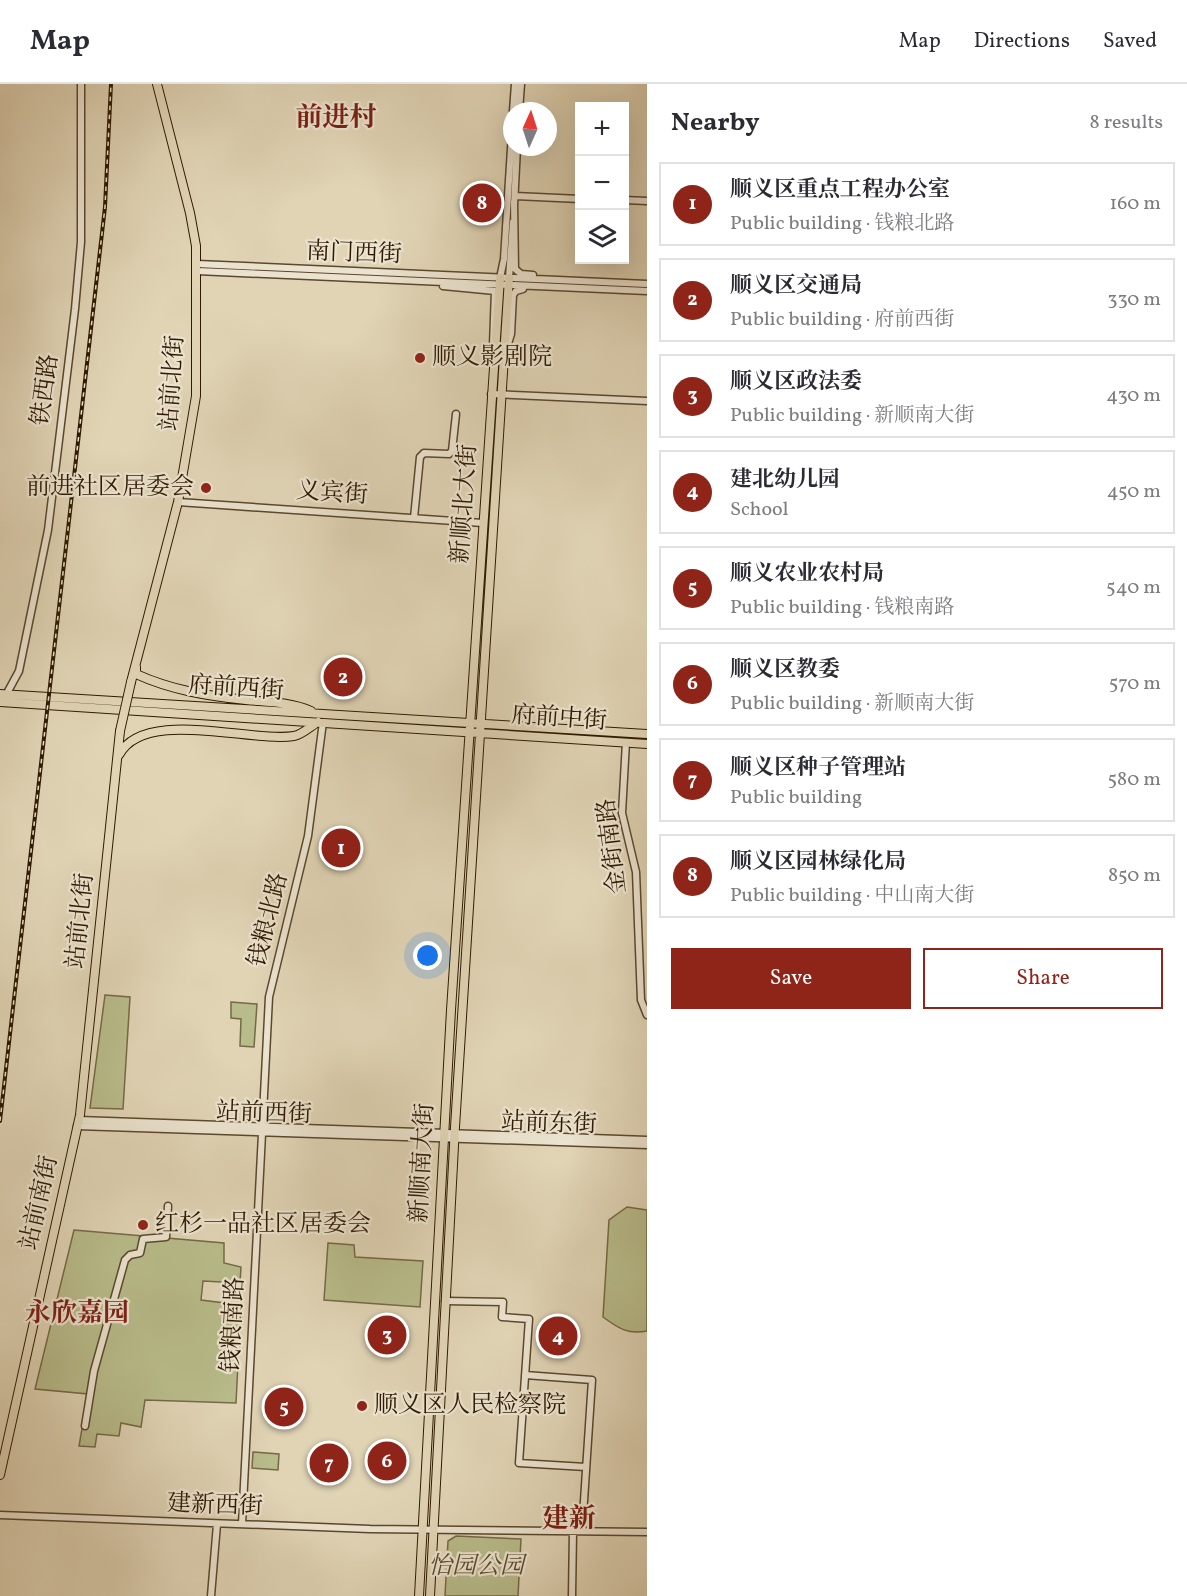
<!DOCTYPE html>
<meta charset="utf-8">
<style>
:root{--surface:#fff;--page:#f2f2f3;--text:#2b2b33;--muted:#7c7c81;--line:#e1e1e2;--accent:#8f2418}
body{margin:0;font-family:Vollkorn,"Noto Serif SC",serif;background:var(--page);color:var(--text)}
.controls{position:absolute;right:18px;top:18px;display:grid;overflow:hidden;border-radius:0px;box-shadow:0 6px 24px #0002}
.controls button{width:54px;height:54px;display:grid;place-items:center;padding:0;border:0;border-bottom:2px solid var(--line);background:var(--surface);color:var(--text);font:30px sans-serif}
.compass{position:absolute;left:503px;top:18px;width:54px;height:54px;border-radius:50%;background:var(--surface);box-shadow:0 6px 24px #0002;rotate:3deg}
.you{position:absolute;left:428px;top:872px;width:21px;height:21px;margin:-15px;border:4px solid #fff;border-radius:50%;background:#1a73e8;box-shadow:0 0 0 9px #1a73e833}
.badge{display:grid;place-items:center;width:39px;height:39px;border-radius:50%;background:var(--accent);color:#fff;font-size:20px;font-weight:700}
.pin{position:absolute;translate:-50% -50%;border:3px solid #fff;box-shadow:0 2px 6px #0006}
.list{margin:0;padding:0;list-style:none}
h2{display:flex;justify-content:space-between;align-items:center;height:78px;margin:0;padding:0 24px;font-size:26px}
h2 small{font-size:20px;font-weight:400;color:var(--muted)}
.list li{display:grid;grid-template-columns:39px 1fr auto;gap:18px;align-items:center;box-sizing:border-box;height:84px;margin:0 12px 12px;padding:0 12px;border:2px solid var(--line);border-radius:0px}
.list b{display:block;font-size:22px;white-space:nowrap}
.list p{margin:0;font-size:20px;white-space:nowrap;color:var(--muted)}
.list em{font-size:20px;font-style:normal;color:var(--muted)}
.actions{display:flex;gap:12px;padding:18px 24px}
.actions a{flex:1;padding:14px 0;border:2px solid var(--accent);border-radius:0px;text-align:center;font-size:21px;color:var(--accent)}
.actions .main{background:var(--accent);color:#fff}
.icon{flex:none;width:33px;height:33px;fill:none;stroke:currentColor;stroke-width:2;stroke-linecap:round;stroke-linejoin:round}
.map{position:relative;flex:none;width:647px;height:1512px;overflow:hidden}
header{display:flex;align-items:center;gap:36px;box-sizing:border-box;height:84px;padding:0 30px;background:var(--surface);border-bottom:2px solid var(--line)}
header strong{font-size:28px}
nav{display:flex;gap:33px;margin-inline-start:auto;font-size:21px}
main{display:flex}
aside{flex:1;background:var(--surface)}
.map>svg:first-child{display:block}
.green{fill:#b8bb8a;stroke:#746a45;stroke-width:1.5}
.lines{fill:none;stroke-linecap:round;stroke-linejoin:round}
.minor-casing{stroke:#5b482d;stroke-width:9}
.major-casing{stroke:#2f1a00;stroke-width:10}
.minor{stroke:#ebe3cf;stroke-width:6}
.major{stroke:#e0d4b5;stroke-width:8}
.rail-casing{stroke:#2f1a00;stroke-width:4}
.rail{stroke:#ebe3cf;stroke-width:1.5;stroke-dasharray:4.5;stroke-linecap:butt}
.major-bridge-casing{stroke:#2f1a00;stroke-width:10;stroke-linecap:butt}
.major-bridge{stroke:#e0d4b5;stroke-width:8}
.poi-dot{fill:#8f2418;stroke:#ebe3cf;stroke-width:2}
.labels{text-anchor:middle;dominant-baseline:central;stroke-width:4.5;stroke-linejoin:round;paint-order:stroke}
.street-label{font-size:24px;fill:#2f1a00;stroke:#ebe3cf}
.poi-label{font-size:24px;fill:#2f1a00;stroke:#ebe3cf;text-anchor:start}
.park-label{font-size:24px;font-style:italic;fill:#584a29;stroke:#ebe3cf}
.neighbourhood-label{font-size:26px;font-weight:bold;fill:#7a1f14;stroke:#ebe3cf}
.quarter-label{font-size:27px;font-weight:bold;fill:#7a1f14;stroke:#ebe3cf}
</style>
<header>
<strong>Map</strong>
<nav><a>Map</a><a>Directions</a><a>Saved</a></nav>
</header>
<main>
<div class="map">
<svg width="647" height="1512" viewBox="0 0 647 1512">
<rect width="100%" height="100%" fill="#e0d4b5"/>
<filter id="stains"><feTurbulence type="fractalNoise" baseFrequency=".00333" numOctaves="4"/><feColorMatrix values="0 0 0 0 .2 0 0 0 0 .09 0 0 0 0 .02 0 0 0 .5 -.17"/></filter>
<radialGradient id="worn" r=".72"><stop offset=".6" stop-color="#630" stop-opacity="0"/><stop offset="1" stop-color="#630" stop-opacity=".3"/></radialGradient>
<path class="green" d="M105 911 130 913 123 1025 90 1024Z
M231 918 257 920 254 963 240 962 241 935 231 934Z
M627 1123 647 1126V1247C628 1251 618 1244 603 1233L609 1136Z
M74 1146 224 1159V1179L241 1183 240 1199 203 1197 201 1216 241 1221 236 1319 145 1316 141 1343 121 1339 119 1352 97 1350 95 1363 79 1362 88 1310 35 1305Z
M328 1159 354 1161 355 1173 423 1177 420 1223 324 1216Z
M253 1368 279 1370 278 1386 252 1384Z
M456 1452 521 1455 518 1512H445L448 1457Z"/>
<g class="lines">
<defs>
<path id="minor" d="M513 27 515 0
M519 27 521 0
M515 112 580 115
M624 116 647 117
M514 118 515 185 521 190 533 191
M514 122 517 63
M197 180 647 200
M197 187 647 207
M500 194 504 175 512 49
M509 194 513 138
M443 202 495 207 493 261
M507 263 511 250 513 211 516 207 523 205
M491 310 647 317
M178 418 483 439
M414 434 420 373 424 369 449 370 452 367 456 330
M6 611 19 587 48 446 75 225 81 158V0
M626 658 622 729 636 788 641 916 647 931
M79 1036 647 1056
M77 1042 647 1061
M445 1217 503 1218 502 1233 529 1235 519 1379 586 1383
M525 1291 592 1296 582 1447
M85 1342 94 1287 125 1176 130 1171 140 1169 143 1155 166 1153 168 1122
M0 1431 370 1445 647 1448
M242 1440 269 913 308 752 323 638
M211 1512 217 1440
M572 1512 573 1447"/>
<path id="major" d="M136 583V590C171 606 208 612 246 616 268 618 291 618 311 627
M131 598 178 418 196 312V162L190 129 157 0
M0 610 647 650
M0 618 647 660
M119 671C144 623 251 659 294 652 302 651 311 642 318 638
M0 1391 80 1031 120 647
M419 1512 451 926 500 194
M430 1512 455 1043 509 194"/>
</defs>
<use href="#minor" class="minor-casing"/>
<use href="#major" class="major-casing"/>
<use href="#minor" class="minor"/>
<use href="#major" class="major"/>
<defs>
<path id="rail" d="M0 1037 105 123 111 0"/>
</defs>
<use href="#rail" class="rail-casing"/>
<use href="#rail" class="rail"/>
<defs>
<path id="major-bridge" d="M120 647 131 598"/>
</defs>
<use href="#major-bridge" class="major-bridge-casing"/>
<use href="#major-bridge" class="major-bridge"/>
</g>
<g class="poi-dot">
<circle cx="420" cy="274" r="6"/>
<circle cx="206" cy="404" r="6"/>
<circle cx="143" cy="1141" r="6"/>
<circle cx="362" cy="1322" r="6"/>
</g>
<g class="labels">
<g class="street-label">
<text transform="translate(354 170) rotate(2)">南门西街</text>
<text transform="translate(173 299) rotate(-86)">站前北街</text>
<text transform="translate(46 306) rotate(-82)">铁西路</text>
<text transform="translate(332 410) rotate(4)">义宾街</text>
<text transform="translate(465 420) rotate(-86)">新顺北大街</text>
<text transform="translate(236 605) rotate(4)">府前西街</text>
<text transform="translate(559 635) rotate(4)">府前中街</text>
<text transform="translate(613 762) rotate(-97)">金街南路</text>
<text transform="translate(269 836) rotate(-76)">钱粮北路</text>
<text transform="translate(81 837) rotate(-84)">站前北街</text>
<text transform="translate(264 1030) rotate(2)">站前西街</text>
<text transform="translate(549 1040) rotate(2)">站前东街</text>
<text transform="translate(423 1079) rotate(-87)">新顺南大街</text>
<text transform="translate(40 1119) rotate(-77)">站前南街</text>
<text transform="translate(234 1241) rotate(-87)">钱粮南路</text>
<text transform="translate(215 1422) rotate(2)">建新西街</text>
</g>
<g class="poi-label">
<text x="432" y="274">顺义影剧院</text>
<text x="194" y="404" text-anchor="end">前进社区居委会</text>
<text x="155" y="1141">红杉一品社区居委会</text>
<text x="374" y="1322">顺义区人民检察院</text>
</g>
<g class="park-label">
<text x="476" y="1483">怡园公园</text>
</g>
<g class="neighbourhood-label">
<text x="77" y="1230">永欣嘉园</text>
</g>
<g class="quarter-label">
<text x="336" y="35">前进村</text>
<text x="569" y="1436">建新</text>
</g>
</g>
<rect width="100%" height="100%" filter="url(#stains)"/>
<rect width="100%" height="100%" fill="url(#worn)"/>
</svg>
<div class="controls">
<button>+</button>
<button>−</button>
<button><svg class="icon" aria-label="layers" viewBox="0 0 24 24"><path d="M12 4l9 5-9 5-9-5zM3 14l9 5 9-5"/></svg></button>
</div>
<svg class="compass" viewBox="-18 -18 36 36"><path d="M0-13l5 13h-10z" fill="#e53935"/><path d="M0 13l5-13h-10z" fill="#7c7c81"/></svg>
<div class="you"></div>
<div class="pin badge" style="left:341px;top:764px">1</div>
<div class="pin badge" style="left:343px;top:593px">2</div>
<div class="pin badge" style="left:387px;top:1251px">3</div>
<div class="pin badge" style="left:558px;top:1252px">4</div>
<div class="pin badge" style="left:284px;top:1323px">5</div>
<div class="pin badge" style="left:387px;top:1377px">6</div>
<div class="pin badge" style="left:329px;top:1379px">7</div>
<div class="pin badge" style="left:482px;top:119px">8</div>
</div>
<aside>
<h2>Nearby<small>8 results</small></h2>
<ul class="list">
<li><span class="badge">1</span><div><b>顺义区重点工程办公室</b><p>Public building · 钱粮北路</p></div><em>160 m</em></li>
<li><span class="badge">2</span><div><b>顺义区交通局</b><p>Public building · 府前西街</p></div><em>330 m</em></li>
<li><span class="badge">3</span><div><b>顺义区政法委</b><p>Public building · 新顺南大街</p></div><em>430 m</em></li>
<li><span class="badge">4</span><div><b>建北幼儿园</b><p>School</p></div><em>450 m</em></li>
<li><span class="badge">5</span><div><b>顺义农业农村局</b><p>Public building · 钱粮南路</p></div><em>540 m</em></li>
<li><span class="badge">6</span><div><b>顺义区教委</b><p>Public building · 新顺南大街</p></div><em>570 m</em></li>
<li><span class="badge">7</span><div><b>顺义区种子管理站</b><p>Public building</p></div><em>580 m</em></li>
<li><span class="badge">8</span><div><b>顺义区园林绿化局</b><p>Public building · 中山南大街</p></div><em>850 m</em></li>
</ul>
<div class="actions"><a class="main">Save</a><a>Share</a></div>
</aside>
</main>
